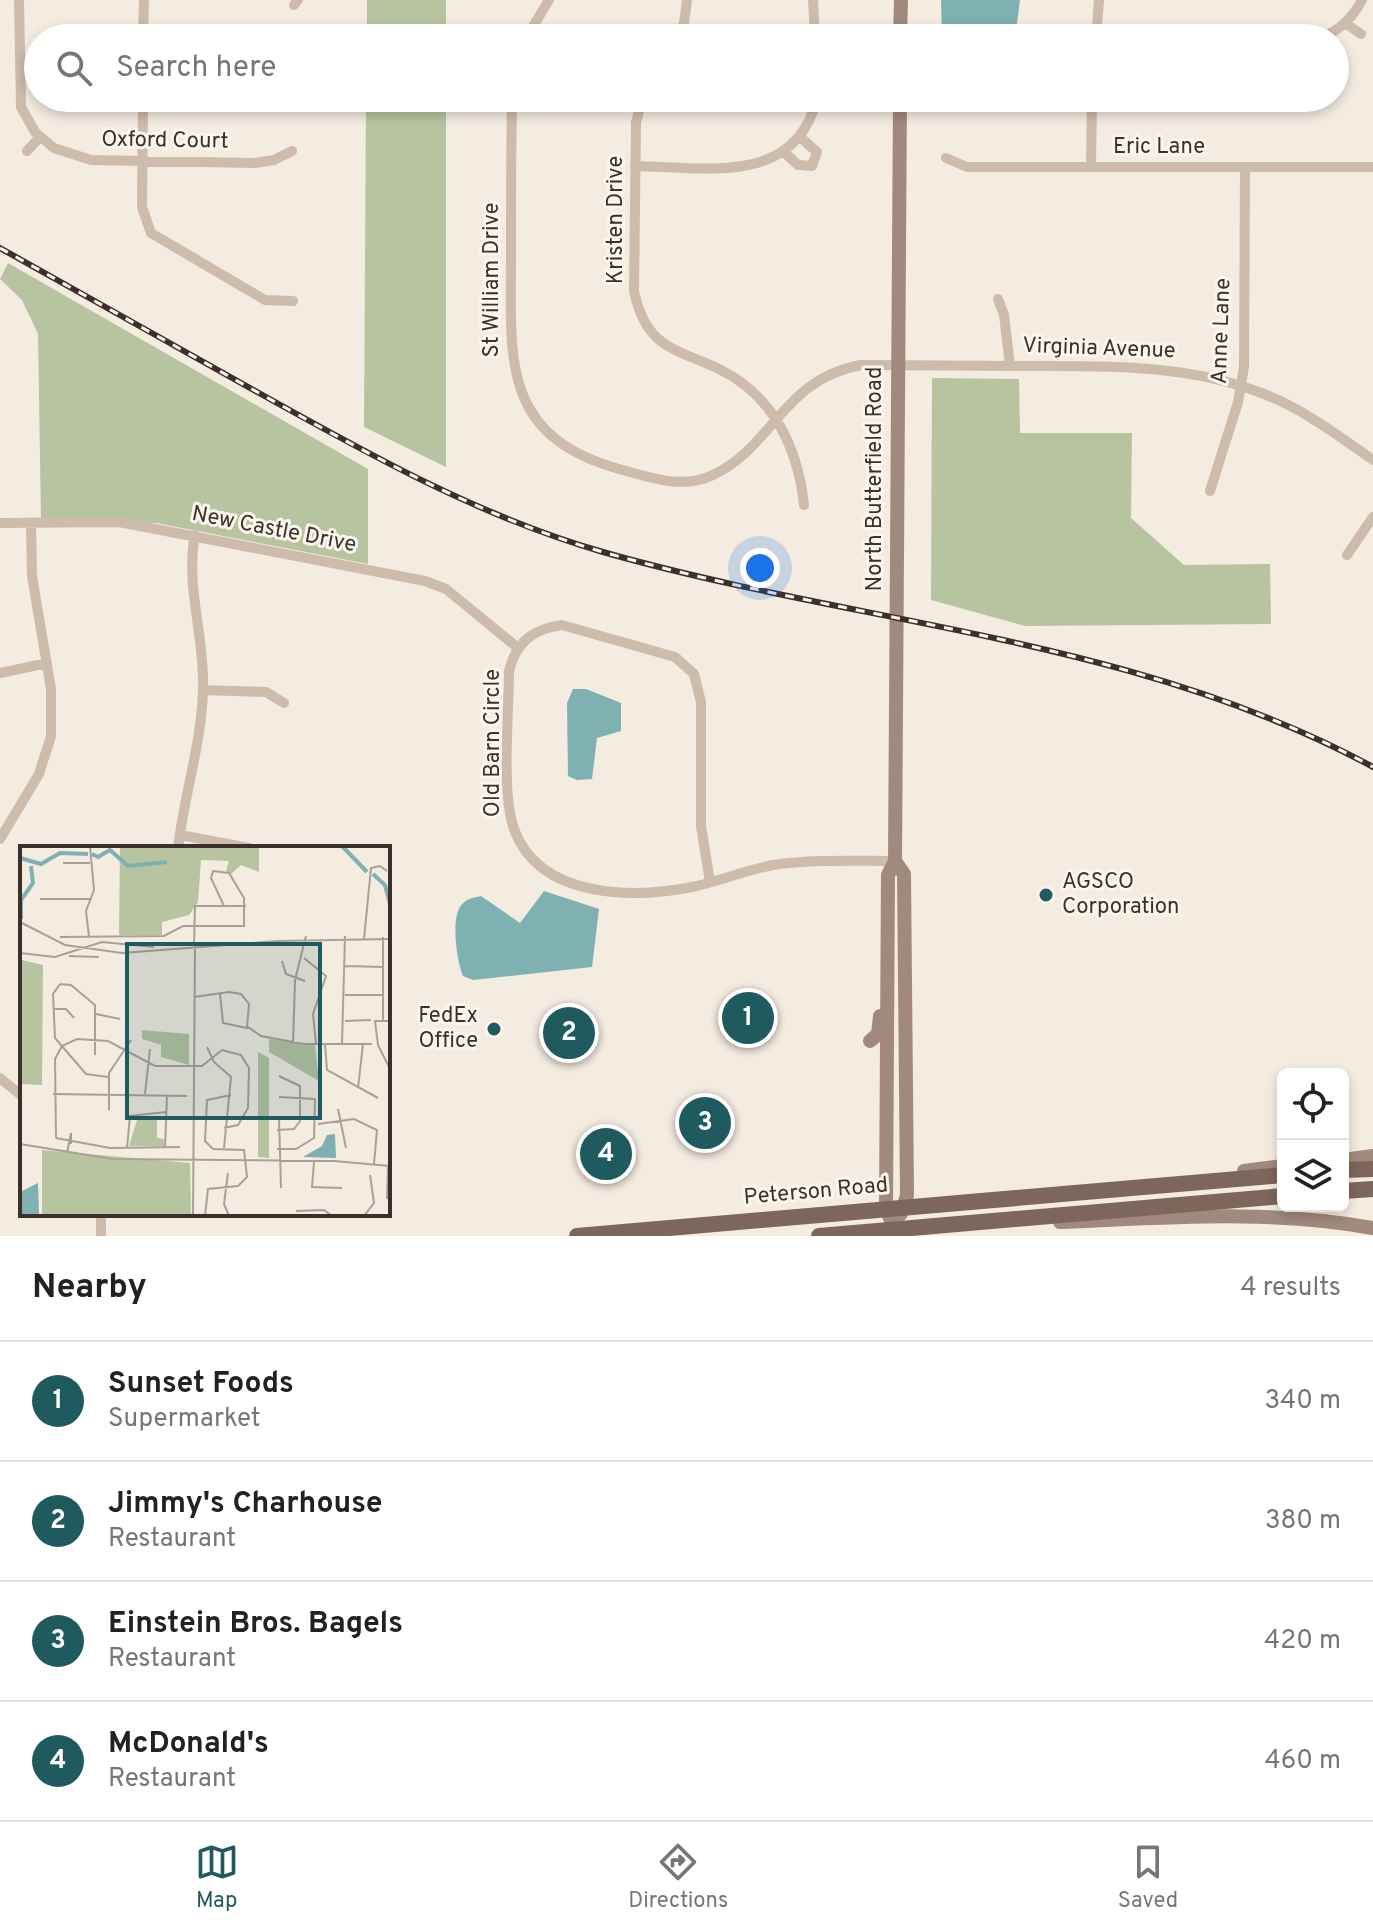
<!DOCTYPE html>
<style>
:root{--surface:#fff;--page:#f2f2f2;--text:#222;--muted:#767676;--line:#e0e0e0;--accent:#1f5a5e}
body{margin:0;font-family:Overpass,sans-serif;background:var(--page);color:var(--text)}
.controls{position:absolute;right:24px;bottom:24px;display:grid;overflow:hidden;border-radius:12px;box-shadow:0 4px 12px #0003}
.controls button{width:72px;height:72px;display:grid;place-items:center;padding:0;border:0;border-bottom:2px solid var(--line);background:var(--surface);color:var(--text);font:40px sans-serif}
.you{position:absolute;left:760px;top:568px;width:28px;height:28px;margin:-20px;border:6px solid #fff;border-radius:50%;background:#1a73e8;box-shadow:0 0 0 12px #1a73e833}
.badge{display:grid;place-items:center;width:52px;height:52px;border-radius:50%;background:var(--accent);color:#fff;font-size:26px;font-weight:700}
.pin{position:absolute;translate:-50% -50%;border:4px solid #fff;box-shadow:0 2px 8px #0006}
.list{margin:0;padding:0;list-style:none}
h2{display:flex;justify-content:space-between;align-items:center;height:104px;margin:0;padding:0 32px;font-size:34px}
h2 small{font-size:26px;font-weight:400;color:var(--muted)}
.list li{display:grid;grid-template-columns:52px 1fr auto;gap:24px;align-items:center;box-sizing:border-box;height:120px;padding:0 32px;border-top:2px solid var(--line)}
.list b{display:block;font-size:30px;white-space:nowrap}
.list p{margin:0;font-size:26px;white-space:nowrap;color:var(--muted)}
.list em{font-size:26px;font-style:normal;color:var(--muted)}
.icon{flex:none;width:44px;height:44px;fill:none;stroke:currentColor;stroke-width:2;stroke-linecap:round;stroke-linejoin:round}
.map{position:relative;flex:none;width:1373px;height:1236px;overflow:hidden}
.search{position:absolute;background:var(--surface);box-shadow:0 4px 12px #0003;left:24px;right:24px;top:24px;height:88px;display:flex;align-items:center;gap:20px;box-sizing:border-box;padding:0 28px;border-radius:44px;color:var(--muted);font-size:30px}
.sheet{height:584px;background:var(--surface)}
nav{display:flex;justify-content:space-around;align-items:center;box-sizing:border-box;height:112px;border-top:2px solid var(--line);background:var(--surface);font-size:22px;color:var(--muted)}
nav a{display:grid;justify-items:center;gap:4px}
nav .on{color:var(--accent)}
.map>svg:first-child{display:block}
.green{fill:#b8c4a0}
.water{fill:#7fb0b2}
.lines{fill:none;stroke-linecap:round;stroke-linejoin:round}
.street{stroke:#cdbbac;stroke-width:10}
.secondary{stroke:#a18a7d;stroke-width:14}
.primary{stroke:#7d675c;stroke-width:16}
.rail-casing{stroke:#3b302b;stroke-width:6}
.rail{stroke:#fbf5ee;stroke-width:3;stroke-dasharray:9;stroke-linecap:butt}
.poi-dot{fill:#1f5a5e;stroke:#fbf5ee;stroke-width:3}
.labels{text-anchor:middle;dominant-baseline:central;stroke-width:6;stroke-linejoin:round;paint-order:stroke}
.street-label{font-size:22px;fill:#3b302b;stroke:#fbf5ee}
.poi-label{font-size:22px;fill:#3b302b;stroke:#fbf5ee;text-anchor:start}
.inset-river{fill:none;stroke:#7fb0b2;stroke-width:4}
.inset-road{fill:none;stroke:#aaa098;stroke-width:2}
.view{fill:#1f5a5e;fill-opacity:0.15;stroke:#1f5a5e;stroke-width:4}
.inset-edge{fill:none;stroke:#3b302b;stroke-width:4}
</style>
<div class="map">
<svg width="1373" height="1236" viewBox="0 0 1373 1236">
<rect width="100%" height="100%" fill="#f4ebe1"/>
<path class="green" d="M367 0H446V38H367Z
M366 98H446V467L364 427Z
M8 263 368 469V564L156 523 41 518 38 334 22 300 0 279Z
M932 378 1019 379 1020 433H1132L1131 518 1184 565 1270 564 1271 624 1025 626 931 600Z"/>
<path class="water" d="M941 0H1020L1016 31 1019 38H942Z
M573 689H586L621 703V731L597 738 592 779 577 780 568 776 567 703Z
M544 891 599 909 592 967 473 980 463 976C457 962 451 921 460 907 465 899 472 898 481 896L520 923Z"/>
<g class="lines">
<path class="street" d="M19 0 21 107 35 132 54 148 91 160 255 163 274 160 292 151
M813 0 815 38
M294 5 298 0
M1345 23 1361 34
M143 38 144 0
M526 38 549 0
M677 38 684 23 687 0
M1096 38 1099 0
M1319 38C1340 31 1352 18 1362 0
M143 98 142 207 151 233 265 300 293 301
M512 98C511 151 511 203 511 256 511 357 500 436 619 469 650 477 682 490 713 475 773 447 783 379 861 365 920 365 979 366 1037 366 1116 366 1190 365 1264 394 1303 409 1339 436 1373 460
M643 98 636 122 634 291C646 348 674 348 719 369 773 395 798 448 804 505
M27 151 40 137
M784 152 798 165 812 166 817 152 800 137
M946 158 967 167H1373
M635 166C705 167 796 187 817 98
M1091 167 1092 98
M998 299 1004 315 1010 366
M1210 491 1238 402 1244 367 1245 167
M0 523 119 522 425 581 446 589 518 648
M1347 555 1373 517
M0 673 47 663
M203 690 266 692 284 703
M180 835 249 848
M0 839 39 774 51 736V689L32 576 31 523
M178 848C184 795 202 742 203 689 205 637 185 586 195 535
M710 882 701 826V702L694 674 675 657 562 625C533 629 516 642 509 671 509 713 501 792 514 829 540 900 636 899 697 886 722 880 747 870 773 865 813 859 855 861 895 861
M0 1078 22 1096
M101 1236V1214"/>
<path class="secondary" d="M900 38 901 0
M895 861 904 874 907 1195 901 1214
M870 1041 878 1034 880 1016
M1343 1160 1373 1156
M1244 1171 1283 1166
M1060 1222C1164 1218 1270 1209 1373 1228
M895 1230 886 1208 888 875 895 861 900 98"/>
<path class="primary" d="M1343 1170 1373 1169
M1343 1191 1373 1189
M577 1236 1283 1175
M819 1236 1283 1196"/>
<defs>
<path id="rail" d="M0 248C86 296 173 345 259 393 370 455 481 517 603 552 860 625 1134 637 1373 767"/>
</defs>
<use href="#rail" class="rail-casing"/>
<use href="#rail" class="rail"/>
</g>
<g class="poi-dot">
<circle cx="1046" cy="895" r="8"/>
<circle cx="494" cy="1029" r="8"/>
</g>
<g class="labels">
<g class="street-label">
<text transform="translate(165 141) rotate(1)">Oxford Court</text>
<text x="1159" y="147">Eric Lane</text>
<text transform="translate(616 220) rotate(-90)">Kristen Drive</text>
<text transform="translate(492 280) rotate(-90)">St William Drive</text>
<text transform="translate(1222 331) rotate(-88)">Anne Lane</text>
<text transform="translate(1099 349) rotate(2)">Virginia Avenue</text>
<text transform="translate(875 479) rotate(-90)">North Butterfield Road</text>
<text transform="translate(274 530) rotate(11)">New Castle Drive</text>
<text transform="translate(493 743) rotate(-90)">Old Barn Circle</text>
<text transform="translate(816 1192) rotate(-5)">Peterson Road</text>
</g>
<g class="poi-label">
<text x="1062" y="882">AGSCO<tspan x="1062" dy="25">Corporation</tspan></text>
<text x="478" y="1016" text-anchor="end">FedEx<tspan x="478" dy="25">Office</tspan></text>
</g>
</g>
<g transform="translate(20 846)">
<rect width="370" height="370" fill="#f4ebe1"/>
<path d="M100 0H239V26L221 19 211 28 206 25 209 15 181 14 178 56 169 69 142 76V89H99ZM2 114 23 119 22 239 0 238ZM122 184 169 188V219L141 211V199L122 193ZM249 193 295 199 299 235 249 206ZM238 206 249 212V312L238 311ZM117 274H137V292L144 293V300H109ZM22 304 170 317 171 370H22Z" fill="#b8c4a0"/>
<path d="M315 288 316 312 283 311 302 300 307 289ZM18 337 19 368 0 369V346Z" fill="#7fb0b2"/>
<path class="inset-river" d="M322 0 347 26M72 8 78 11 90 4 108 20 147 16M0 12 21 18 40 7 68 8M353 28 365 39 370 58M1 73V54L13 37 11 20"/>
<path class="inset-road" d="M43 17H70M20 53H70M0 76 45 99 102 107 258 95 370 93M40 91 144 90 163 80H224V52L209 27 193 25 191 32 204 60M69 91 66 65 74 44 70 0M344 93 351 22 360 20 367 25M174 99 175 60H226M0 107 35 111 82 96 134 101M49 110 79 111M284 112 306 130 293 168 296 198M262 115 266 128 285 135M325 120 363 121M40 138 33 148 35 192 66 228 88 231M40 138 51 139 75 159V209M325 149H363M174 151 209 146 221 148 229 158 227 182 203 177 200 148M33 163H46L54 172M76 168 100 173M325 175 351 174M363 175V91M228 181 241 190 284 198H352M273 197 275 134 286 90M305 198 307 224 358 252M322 198 325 90M187 201 194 216 211 231 204 302M370 223 358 199 355 175H370M338 242 343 198M33 248 167 250M125 248 130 203M259 251 295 253M318 263 326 302M89 264V227L111 194M259 271 261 342M298 278 334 273 357 284 354 318M257 284 274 283 280 275V240L259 230M36 292 35 213 42 200 57 193 88 195 135 220H182L202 204 221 209 229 222 228 262 218 279 204 282M36 292 90 302 160 301M0 298 92 313 314 315 370 320M107 302 110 270 146 266M145 302 147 249M257 303H276L294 292 295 253M47 307 51 287V298M294 316 292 341 322 342M208 327 204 358 209 370M367 353 368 320M276 365 304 364 312 370M173 370 175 100M185 370 188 343 218 340 227 331 224 304 193 303 185 295 187 254 211 249M344 370 354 357 350 329"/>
<path class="view" d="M107 98H300V272H107Z"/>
<rect width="370" height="370" class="inset-edge"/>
</g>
</svg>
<div class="controls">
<button><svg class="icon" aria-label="locate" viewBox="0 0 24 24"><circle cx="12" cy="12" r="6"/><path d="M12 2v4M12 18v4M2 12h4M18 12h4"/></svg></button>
<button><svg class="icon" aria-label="layers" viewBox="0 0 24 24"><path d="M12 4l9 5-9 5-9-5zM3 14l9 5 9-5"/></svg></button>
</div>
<div class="you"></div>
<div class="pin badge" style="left:748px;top:1018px">1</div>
<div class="pin badge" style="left:569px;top:1033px">2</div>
<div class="pin badge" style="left:705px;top:1123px">3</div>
<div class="pin badge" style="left:606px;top:1154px">4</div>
<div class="search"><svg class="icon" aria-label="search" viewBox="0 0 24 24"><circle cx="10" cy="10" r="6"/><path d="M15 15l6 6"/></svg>Search here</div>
</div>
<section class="sheet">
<h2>Nearby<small>4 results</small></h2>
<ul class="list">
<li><span class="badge">1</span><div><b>Sunset Foods</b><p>Supermarket</p></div><em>340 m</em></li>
<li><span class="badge">2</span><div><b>Jimmy's Charhouse</b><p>Restaurant</p></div><em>380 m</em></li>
<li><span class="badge">3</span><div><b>Einstein Bros. Bagels</b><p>Restaurant</p></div><em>420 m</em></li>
<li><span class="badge">4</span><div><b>McDonald's</b><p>Restaurant</p></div><em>460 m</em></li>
</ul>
</section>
<nav>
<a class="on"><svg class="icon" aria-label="map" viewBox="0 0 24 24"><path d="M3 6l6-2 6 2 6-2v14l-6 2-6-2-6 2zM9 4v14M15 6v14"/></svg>Map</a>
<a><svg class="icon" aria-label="directions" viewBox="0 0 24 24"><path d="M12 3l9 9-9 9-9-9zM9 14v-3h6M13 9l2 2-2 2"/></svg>Directions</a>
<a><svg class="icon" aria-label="saved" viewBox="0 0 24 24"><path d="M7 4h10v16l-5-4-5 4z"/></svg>Saved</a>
</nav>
